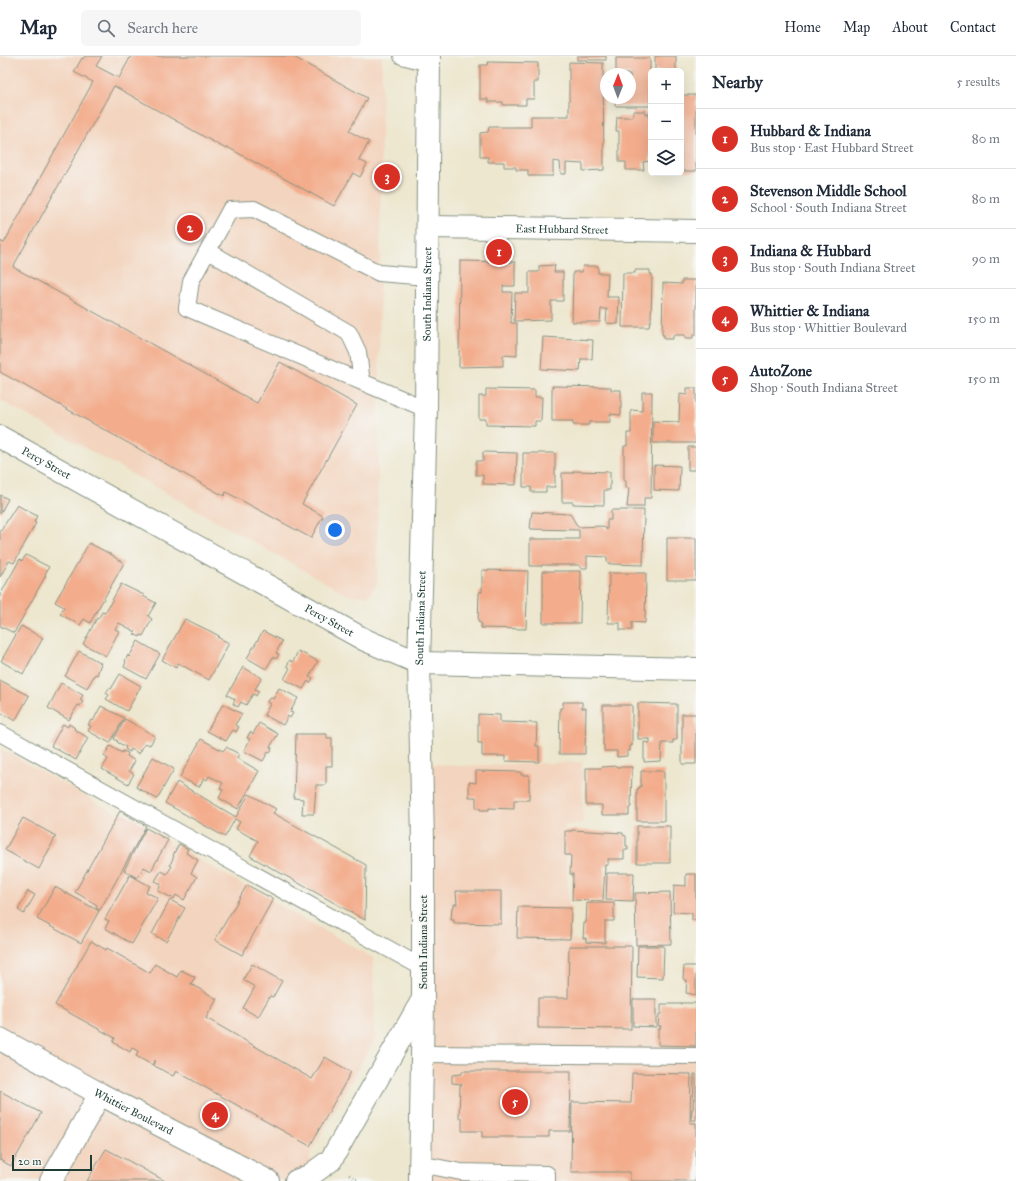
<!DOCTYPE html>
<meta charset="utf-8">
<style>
:root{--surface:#fff;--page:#f6f6f7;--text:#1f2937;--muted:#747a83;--line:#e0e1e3;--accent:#d93025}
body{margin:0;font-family:"IM FELL Great Primer",serif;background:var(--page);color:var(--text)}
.controls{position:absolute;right:12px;top:12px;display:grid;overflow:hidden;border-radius:6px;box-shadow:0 4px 16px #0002}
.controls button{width:36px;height:36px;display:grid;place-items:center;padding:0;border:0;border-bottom:1px solid var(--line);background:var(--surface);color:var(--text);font:20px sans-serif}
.compass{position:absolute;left:600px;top:12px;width:36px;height:36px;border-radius:50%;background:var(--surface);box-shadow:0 4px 16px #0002;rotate:1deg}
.scale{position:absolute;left:12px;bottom:10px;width:80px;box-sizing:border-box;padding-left:4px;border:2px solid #1f3d34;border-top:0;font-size:11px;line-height:14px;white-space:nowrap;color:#1f3d34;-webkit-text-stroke:3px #f6f6f2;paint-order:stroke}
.you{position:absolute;left:335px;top:474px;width:14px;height:14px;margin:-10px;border:3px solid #fff;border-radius:50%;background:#1a73e8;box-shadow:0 0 0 6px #1a73e833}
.badge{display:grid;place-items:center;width:26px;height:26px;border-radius:50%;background:var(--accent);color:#fff;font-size:13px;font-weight:700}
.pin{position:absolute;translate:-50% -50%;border:2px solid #fff;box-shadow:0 1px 4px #0006}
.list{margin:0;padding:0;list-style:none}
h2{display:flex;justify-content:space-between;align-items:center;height:52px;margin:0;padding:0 16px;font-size:17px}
h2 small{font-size:13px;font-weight:400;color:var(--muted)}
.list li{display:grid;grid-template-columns:26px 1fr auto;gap:12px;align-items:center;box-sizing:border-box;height:60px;padding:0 16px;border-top:1px solid var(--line)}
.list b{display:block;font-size:15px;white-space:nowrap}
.list p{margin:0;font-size:13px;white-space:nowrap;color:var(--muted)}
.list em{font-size:13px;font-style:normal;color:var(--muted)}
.icon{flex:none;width:22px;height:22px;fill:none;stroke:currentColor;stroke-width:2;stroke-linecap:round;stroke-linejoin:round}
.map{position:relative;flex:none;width:696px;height:1125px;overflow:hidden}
header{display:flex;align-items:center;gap:24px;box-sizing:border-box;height:56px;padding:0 20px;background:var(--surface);border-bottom:1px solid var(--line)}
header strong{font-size:19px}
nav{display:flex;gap:22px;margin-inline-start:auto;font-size:14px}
.search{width:280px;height:36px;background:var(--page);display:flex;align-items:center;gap:10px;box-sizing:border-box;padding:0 14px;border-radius:6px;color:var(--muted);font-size:15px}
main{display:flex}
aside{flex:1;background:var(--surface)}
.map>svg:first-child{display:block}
.built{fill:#f3d4be}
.building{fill:#f3ad8d}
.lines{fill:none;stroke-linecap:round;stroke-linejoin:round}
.service-casing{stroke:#869282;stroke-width:18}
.minor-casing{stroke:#869282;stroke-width:24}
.tertiary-casing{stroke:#869282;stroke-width:24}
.secondary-casing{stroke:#869282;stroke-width:24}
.primary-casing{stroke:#869282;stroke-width:24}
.path{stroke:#869282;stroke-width:2.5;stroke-dasharray:1 3;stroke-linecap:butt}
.service{stroke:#fff;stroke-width:16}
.minor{stroke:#fff;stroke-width:22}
.tertiary{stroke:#fff;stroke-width:22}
.secondary{stroke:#fff;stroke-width:22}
.primary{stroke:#fff;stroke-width:22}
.labels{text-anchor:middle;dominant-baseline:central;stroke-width:3.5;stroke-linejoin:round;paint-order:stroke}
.street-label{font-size:11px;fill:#1f3d34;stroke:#f6f6f2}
</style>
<header>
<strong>Map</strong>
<div class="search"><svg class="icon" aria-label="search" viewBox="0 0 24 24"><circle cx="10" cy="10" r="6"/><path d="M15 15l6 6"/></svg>Search here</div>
<nav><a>Home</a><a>Map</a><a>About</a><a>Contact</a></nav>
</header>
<main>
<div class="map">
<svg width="696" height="1125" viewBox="0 0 696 1125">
<rect width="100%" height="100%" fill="#f6f6f2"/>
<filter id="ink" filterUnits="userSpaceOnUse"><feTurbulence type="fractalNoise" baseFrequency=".025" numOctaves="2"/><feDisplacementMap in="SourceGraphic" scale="8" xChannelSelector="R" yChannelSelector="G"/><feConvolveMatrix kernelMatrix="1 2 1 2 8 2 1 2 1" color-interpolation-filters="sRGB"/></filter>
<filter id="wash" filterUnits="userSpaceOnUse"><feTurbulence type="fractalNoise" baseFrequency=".012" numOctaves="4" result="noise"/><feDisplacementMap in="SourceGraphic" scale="16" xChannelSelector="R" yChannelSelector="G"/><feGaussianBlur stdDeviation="0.9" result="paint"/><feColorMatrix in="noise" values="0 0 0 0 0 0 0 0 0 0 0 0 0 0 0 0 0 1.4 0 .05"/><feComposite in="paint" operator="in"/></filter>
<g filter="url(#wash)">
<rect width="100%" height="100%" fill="#ede7cf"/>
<path class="built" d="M0 0H382L377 526 369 540 348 539 0 344Z
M0 692 373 902 375 983 309 1101 321 1125H0Z
M582 706 583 767 565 770 570 883 626 890 631 973 696 977V1125H419L421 707 459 710Z"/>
<g id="blocks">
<path class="building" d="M85 0H102L96 10 119 22 131 0H292L367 42 349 75 369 86 359 104 367 108 360 121 353 117 334 150 227 91 226 93 114 30 13 211 257 347 280 306 357 349 302 448 323 460 311 482 226 436 224 440 0 316V185L4 187 93 26 74 16 82 2 83 3Z
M577 0H606V4H577Z
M655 0H676V15H655Z
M616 2H650V50H615V42H630V18H616Z
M488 6 538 7V26H534V43H526V49H503V46H488V43H480V9H487Z
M569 6 603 7 604 114 583 115V108L566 107V118H561L560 106 553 105V120H528V114H516V111H504V106H488V101H480V77L488 76 489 71H531V60H569Z
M681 39H696V115H682V108H681Z
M633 55H645V58H649V61L651 60 650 105 643 106 644 114H626V106H619V75H616L617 61H633Z
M460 205 515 206V230H503V236H512L511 267H517V300L503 299V310L459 311Z
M555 209 554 216H563V245H551V264L514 265 515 237H529V216H539V210Z
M583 210H598V217H608L607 241H619L618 268 606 267 607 253H601L600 266H572L573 216H582Z
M635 214H650V218H652L651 265H650L649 271H622L623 217H635Z
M682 224H696V279H693V282H685V279H673V283H664V279H662L663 227 682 228Z
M543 281 593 284 592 303H581L580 315 541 313Z
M552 330 611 331V334H621V359L610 358V366H589V369H573V365H552Z
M687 332H696V387H653V365L679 366 680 338 687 339Z
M486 333 535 334V341H542L541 365H535V370L486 369V363H479V340H486Z
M642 336H652L651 442H644V451H627L629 432H626V425H624V390H627V377H631V354L642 355Z
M688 391H696V414H688Z
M483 396 517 397 516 429 483 428V419H476V405H483Z
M523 397H555V431H546V436H531V431H523Z
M654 409 680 410 679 435 654 434Z
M573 415 610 416V434H604V449L573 448V446H562V417H573Z
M0 439 8 443 0 458Z
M17 449 37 460 34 466 36 467 14 507 9 505 0 521V476Z
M611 454H644L643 509 611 508 607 507V501L587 500V512H580V509H542V510H530V483H579V474L530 473 532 456 570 458 578 471 603 470 607 474V464H611Z
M667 482H696V524H667Z
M89 487 114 500V501L124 507 90 567 84 563 80 569 60 558 64 551 55 546Z
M26 499 49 511 45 518 46 519 14 577 0 570V539L20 503 22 505Z
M482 514 528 515 526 573 481 572V567L478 566 479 536H482Z
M543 515H581L580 567H543Z
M609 517H646L645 567 632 566V574H620V567H608Z
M121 528 144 539 143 540 156 547 148 560 152 563 143 580 141 579 140 581 134 578 136 576 119 567 115 573 119 575 106 600 83 588 97 562 98 563 102 556 105 557Z
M185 563 212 576 219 580 217 581 229 587 209 624 178 607 176 612 162 604Z
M21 570 43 582 23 618 1 605Z
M263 575 282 585 276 597 279 598 276 603 273 601 266 613 247 602Z
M138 585 160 598 146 623 124 611 126 606 125 605 128 599 129 601Z
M79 595 101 607 97 619 95 618 87 632 65 620Z
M298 595 318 605 309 621 313 622 310 627 308 625 303 633 284 623 290 612 287 610 290 604 293 606Z
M243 611 262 622 255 633 259 635 256 640 253 638 246 649 241 646 238 651 233 648 235 643 227 639Z
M120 618 141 630 127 655 106 643 109 639 106 637 109 632 111 633Z
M0 624 29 640 15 665 0 656Z
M61 627 83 639 80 644 83 646 80 650 78 649 69 664 48 652Z
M279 632 298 642 290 656 293 657 290 662 288 660 283 669 264 659 270 648 267 646 270 641 273 643Z
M563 646H582V652H586L585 698H559L560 652H563Z
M638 647 677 648V684H673V687H662L661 705 644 706V686L650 687V683H638Z
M223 648 242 658 235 669 239 671 236 676 233 674 226 685 207 675Z
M603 649H632V690H630V695H627V700L617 701V695H604V689H603Z
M101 650 124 662 110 687 88 675 91 670 88 669 91 664 93 665Z
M478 658 500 659V666L537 667 536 690H539V706L505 705V700H482V687H478Z
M682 658H696V708H682Z
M125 663 155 680 150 689 145 687 139 698 133 694 131 693 130 696 125 693 126 691 117 686 118 685 114 683Z
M259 667 278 678 270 691 272 692 270 697 268 696 263 705 244 695 250 683 247 682 250 676 253 678Z
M63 668 68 671 69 668 75 672 74 673 88 682 76 704 51 690Z
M296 678H327V682H332V710H326V729H316L314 758H302L303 743 294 742Z
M201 683 223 695 226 691 239 698 237 702 259 715 238 753 219 742 223 734 220 732 223 727 209 720 207 724 204 722 199 731 180 721Z
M110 690 122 697 123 695 128 697 127 700 135 705 129 715 134 718 128 728 102 713 108 703 104 700Z
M153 701 174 713 157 743 136 731Z
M617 710V711H632L631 751 629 752V759H602V749H586V712H602V711Z
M476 715 521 716V719H529V744H514V753L489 752V754H480V752H476V741H469V726L476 727Z
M641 715H664V765H637V733H639V731H641Z
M177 726 236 761 249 738 276 753 273 757 366 809 365 864 250 800 258 785 236 773 240 766 235 763 225 781 165 747Z
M120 755 146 770 100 854 96 852 97 849 75 836Z
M23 762 56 780 39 813 5 794Z
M637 770H670V807H637Z
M146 772 168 784 151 815 144 811 137 822 124 814Z
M572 774 623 777V779L626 780V790H628V794H624V803H608V809H605L603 845 572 844 573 818H570L571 799H565V775H572Z
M179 788 188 793 186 797 198 804 191 817 197 821 184 844 176 839 174 843 158 835 161 828 155 825 161 815 167 818 172 810 170 809 174 800 173 799Z
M607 817H634L633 845 606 844Z
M686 818H696V864H692V857L673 856 674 829 686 830Z
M130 819 150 830 146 836 158 842 132 888 105 872 109 865 105 863Z
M247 829 273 843 242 899 215 884Z
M55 831 99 855 81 887 37 863Z
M28 835 35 839 24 858 18 854Z
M456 835H501V868L454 867V864H451L452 851H454V848H457Z
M670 836 671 888 636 889 635 837Z
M170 844 185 852 166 885 152 878Z
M587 847H614V865H605V887L586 886V882H583L584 867H586Z
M518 851 571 852 570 883 517 882Z
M91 885 106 894 107 892 150 917 155 908 177 921 181 914 195 921 191 928 217 943 206 962 312 1023 325 1001 351 1016 310 1090 176 1015 173 1020 153 1009 155 1004 152 1009 136 1000 138 995 132 992 130 996 113 986 115 982 55 949Z
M569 890H632L631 973 538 972V942H568Z
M638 890H664L663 922 637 921Z
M252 908 282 925 273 941 270 940 258 961 243 952 255 931 243 924Z
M684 910H696V939L686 937 687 924H684L683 922Z
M633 943H656V971L633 970Z
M681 947H696V990L658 989V973H660L661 970H658L659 958H661V948H681Z
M462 1015H571L570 1075H549V1081H482V1075H462V1062H459L460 1029H462V1028L452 1027V1019L462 1018Z
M632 1017 691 1018 690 1067H696V1125H630V1116H571L572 1046 631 1047Z
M694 1018H696V1064H691L692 1053H693Z
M0 1035 41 1057 11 1110 0 1104Z
M106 1093 127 1104 165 1125H87Z"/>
</g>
</g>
<g filter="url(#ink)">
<use href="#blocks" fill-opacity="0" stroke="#869282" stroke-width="1"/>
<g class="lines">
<defs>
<path id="service" d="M402 0 429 7
M208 195 349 277 358 296 362 326
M426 353 187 252 191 225 230 154 254 153 379 217 427 221
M0 677 423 912
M422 998 696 1000
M420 1108 461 1116 547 1118V1125"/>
<g id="minor">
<path id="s1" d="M428 171 696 175"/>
<path id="s2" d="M0 381 365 584 419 607 696 613"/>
</g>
<path id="tertiary" d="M51 1125 100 1038"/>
<g id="secondary">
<path id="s3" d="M420 1125 423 943V784L419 607 426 353 429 0"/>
</g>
<g id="primary">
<path id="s4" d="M0 983 100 1038 268 1125"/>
<path d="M296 1125 309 1120 331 1104 423 943"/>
</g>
</defs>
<use href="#service" class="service-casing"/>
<use href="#minor" class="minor-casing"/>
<use href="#tertiary" class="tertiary-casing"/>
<use href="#secondary" class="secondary-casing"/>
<use href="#primary" class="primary-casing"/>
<path class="path" d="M349 1119 359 1125"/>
<use href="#service" class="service"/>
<use href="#minor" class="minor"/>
<use href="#tertiary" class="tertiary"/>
<use href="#secondary" class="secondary"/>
<use href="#primary" class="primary"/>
</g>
</g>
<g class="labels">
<g class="street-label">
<text stroke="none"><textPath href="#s1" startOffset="134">East Hubbard Street</textPath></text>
<text stroke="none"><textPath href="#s3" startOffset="887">South Indiana Street</textPath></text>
<text stroke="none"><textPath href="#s2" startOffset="53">Percy Street</textPath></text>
<text stroke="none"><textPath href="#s3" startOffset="563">South Indiana Street</textPath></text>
<text stroke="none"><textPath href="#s2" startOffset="377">Percy Street</textPath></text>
<text transform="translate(423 886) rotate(-90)">South Indiana Street</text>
<text stroke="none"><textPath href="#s4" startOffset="152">Whittier Boulevard</textPath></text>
</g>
</g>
</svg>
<div class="controls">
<button>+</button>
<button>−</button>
<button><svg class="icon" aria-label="layers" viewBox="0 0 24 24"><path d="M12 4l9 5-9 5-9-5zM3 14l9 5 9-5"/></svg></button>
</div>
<svg class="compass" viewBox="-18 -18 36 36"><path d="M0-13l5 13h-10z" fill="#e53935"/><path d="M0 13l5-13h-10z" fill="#747a83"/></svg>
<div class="scale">20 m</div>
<div class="you"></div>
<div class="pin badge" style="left:499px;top:196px">1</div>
<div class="pin badge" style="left:190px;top:172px">2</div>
<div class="pin badge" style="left:387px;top:121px">3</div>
<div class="pin badge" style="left:215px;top:1059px">4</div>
<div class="pin badge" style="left:515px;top:1046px">5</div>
</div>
<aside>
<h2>Nearby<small>5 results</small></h2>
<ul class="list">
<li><span class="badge">1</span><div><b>Hubbard &amp; Indiana</b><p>Bus stop · East Hubbard Street</p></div><em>80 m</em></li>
<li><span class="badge">2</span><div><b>Stevenson Middle School</b><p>School · South Indiana Street</p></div><em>80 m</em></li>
<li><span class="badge">3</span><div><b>Indiana &amp; Hubbard</b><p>Bus stop · South Indiana Street</p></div><em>90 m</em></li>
<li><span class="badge">4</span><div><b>Whittier &amp; Indiana</b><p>Bus stop · Whittier Boulevard</p></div><em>150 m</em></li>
<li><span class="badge">5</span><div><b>AutoZone</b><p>Shop · South Indiana Street</p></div><em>150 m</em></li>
</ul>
</aside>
</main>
